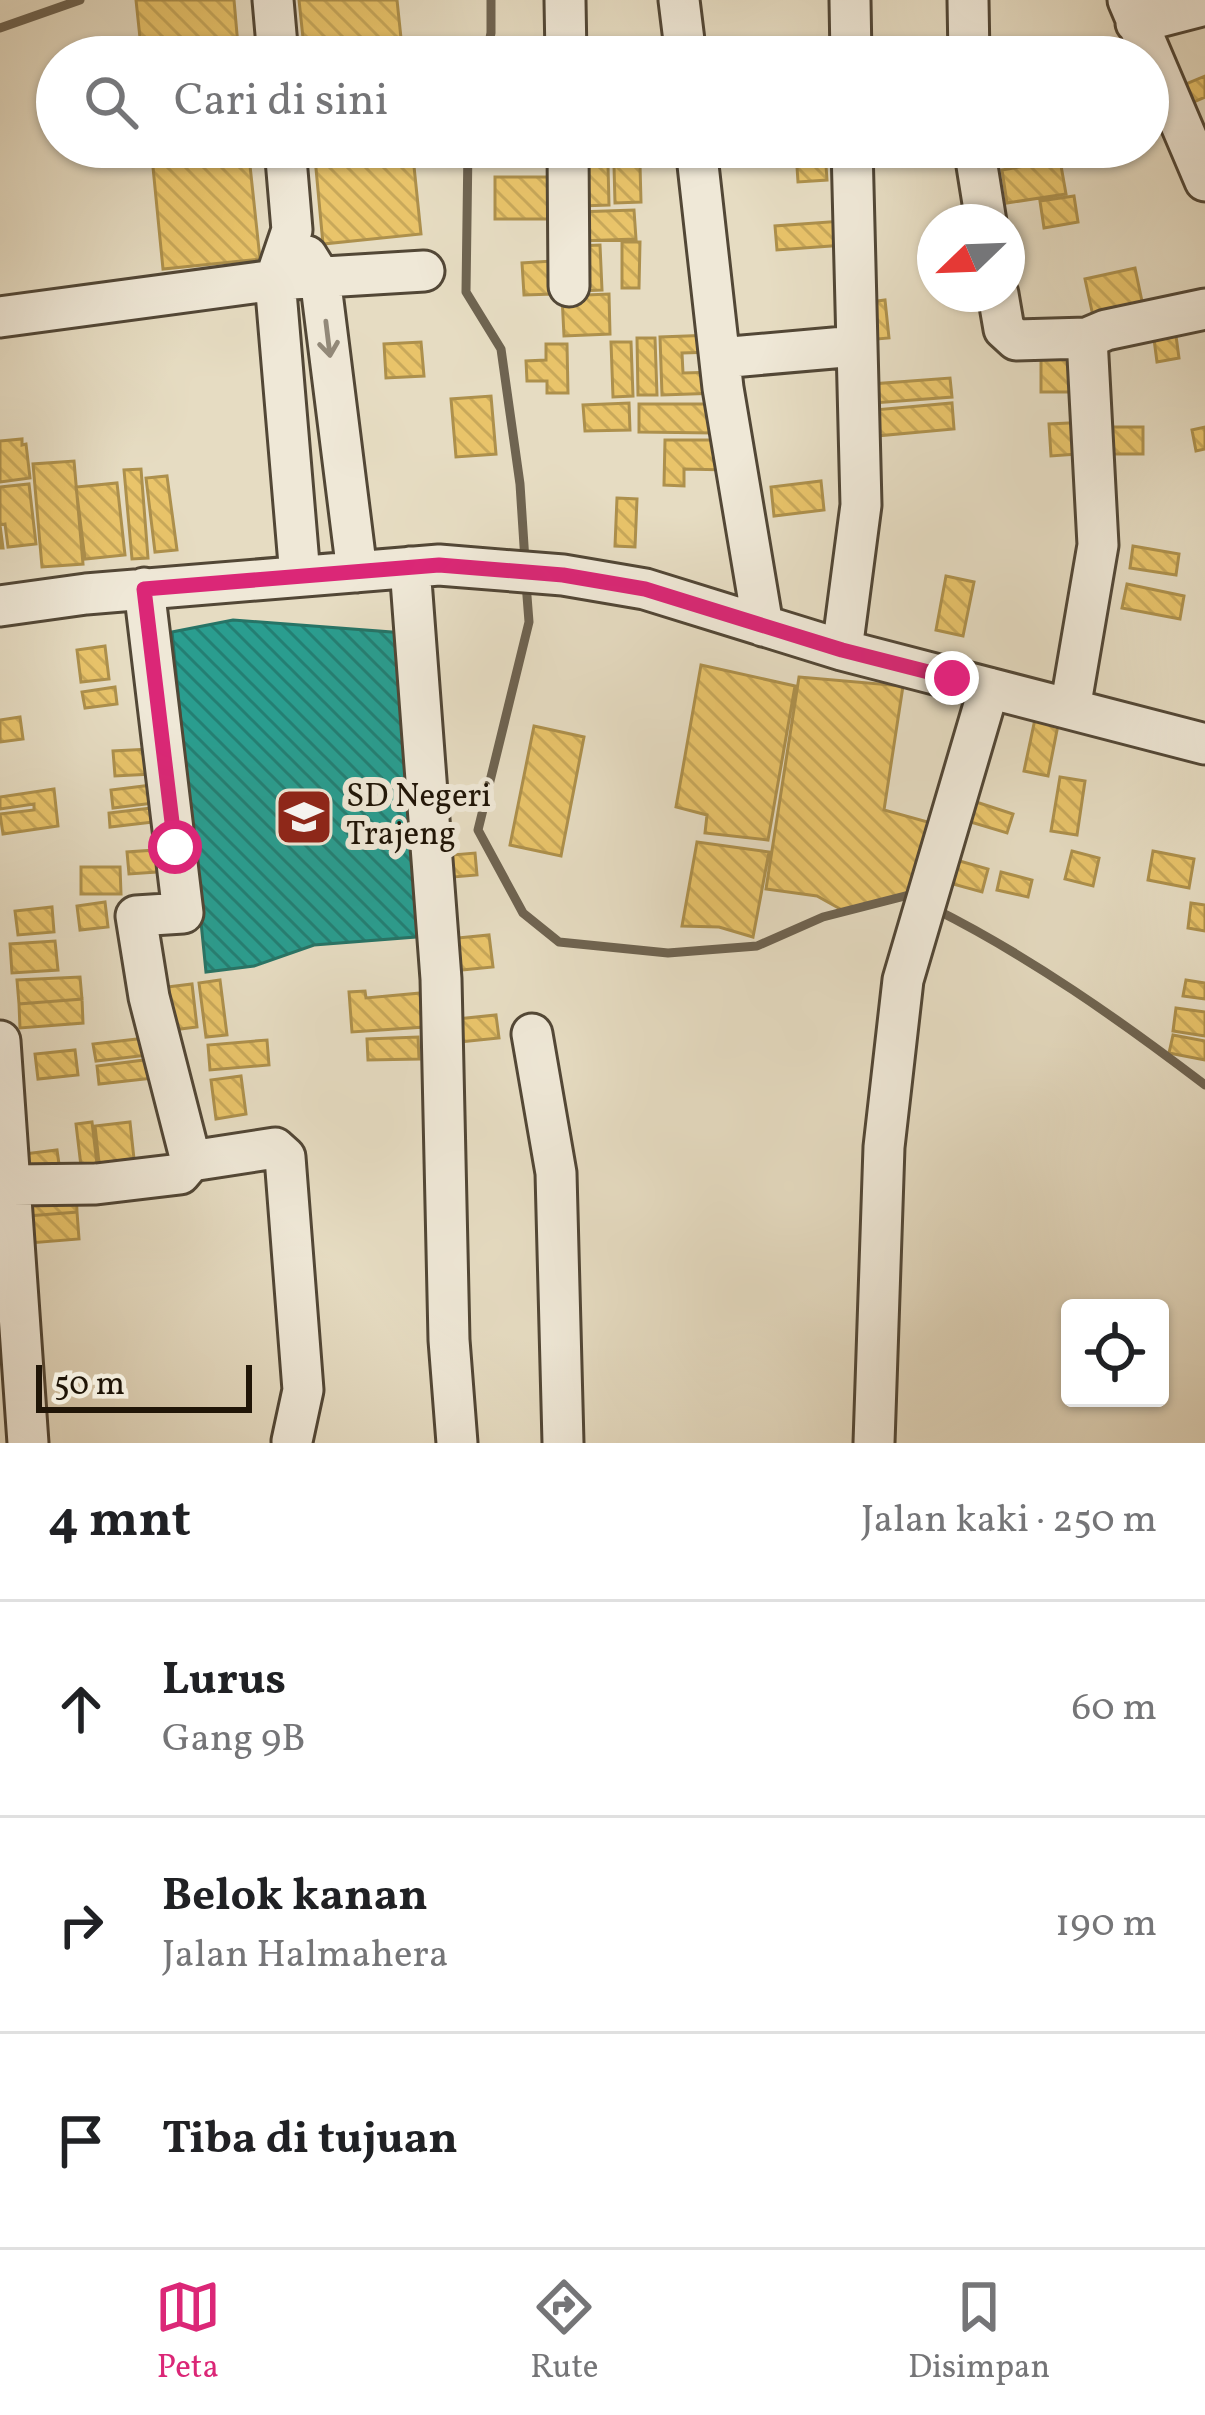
<!DOCTYPE html>
<html lang="id">
<meta charset="utf-8">
<style>
:root{--surface:#fff;--page:#f2f2f2;--text:#202124;--muted:#757577;--line:#e0e0e0;--accent:#db2777}
body{margin:0;font-family:Vollkorn,serif;background:var(--page);color:var(--text)}
.controls{position:absolute;right:36px;bottom:36px;display:grid;overflow:hidden;border-radius:12px;box-shadow:0 3px 9px #0004}
.controls button{width:108px;height:108px;display:grid;place-items:center;padding:0;border:0;border-bottom:3px solid var(--line);background:var(--surface);color:var(--text);font:60px sans-serif}
.compass{position:absolute;left:917px;top:204px;width:108px;height:108px;border-radius:50%;background:var(--surface);box-shadow:0 3px 9px #0004;rotate:247deg}
.scale{position:absolute;left:36px;bottom:30px;width:216px;box-sizing:border-box;padding-left:12px;border:6px solid #201507;border-top:0;font-size:33px;line-height:42px;white-space:nowrap;color:#201507;-webkit-text-stroke:9px #efe8d7;paint-order:stroke}
.stop{position:absolute;width:36px;height:36px;margin:-27px;border:9px solid #db2777;border-radius:50%;background:#fff}
.stop.end{background:#db2777;border-color:#fff;box-shadow:0 3px 12px #0008}
.list{margin:0;padding:0;list-style:none}
h2{display:flex;justify-content:space-between;align-items:center;height:156px;margin:0;padding:0 48px;font-size:51px}
h2 small{font-size:39px;font-weight:400;color:var(--muted)}
.list li{display:grid;grid-template-columns:78px 1fr auto;gap:36px;align-items:center;box-sizing:border-box;height:216px;padding:0 48px;border-top:3px solid var(--line)}
.list b{display:block;font-size:45px;white-space:nowrap}
.list p{margin:0;font-size:39px;white-space:nowrap;color:var(--muted)}
.list em{font-size:39px;font-style:normal;color:var(--muted)}
.icon{flex:none;width:66px;height:66px;fill:none;stroke:currentColor;stroke-width:2;stroke-linecap:round;stroke-linejoin:round}
.map{position:relative;flex:none;width:1205px;height:1443px;overflow:hidden}
.search{position:absolute;background:var(--surface);box-shadow:0 3px 9px #0004;left:36px;right:36px;top:36px;height:132px;display:flex;align-items:center;gap:30px;box-sizing:border-box;padding:0 42px;border-radius:66px;color:var(--muted);font-size:45px}
.sheet{height:804px;background:var(--surface)}
nav{display:flex;justify-content:space-around;align-items:center;box-sizing:border-box;height:168px;border-top:3px solid var(--line);background:var(--surface);font-size:33px;color:var(--muted)}
nav a{display:grid;justify-items:center;gap:6px}
nav .on{color:var(--accent)}
.map>svg:first-child{display:block}
.homes{fill:url(#homes-back-hatch);stroke:#ad904c;stroke-width:3}
.schools{fill:url(#schools-back-hatch);stroke:#277466;stroke-width:3}
.lines{fill:none;stroke-linecap:round;stroke-linejoin:round}
.stream{stroke:#6f6451;stroke-width:9}
.minor-casing{stroke:#524736;stroke-width:45}
.minor{stroke:#efe8d7;stroke-width:39}
.oneway{stroke:#928979}
.route{stroke:#db2777;stroke-width:15}
.labels{text-anchor:middle;dominant-baseline:central;stroke-width:12;stroke-linejoin:round;paint-order:stroke}
.poi-label{font-size:33px;fill:#201507;stroke:#efe8d7;text-anchor:start}
</style>
<div class="map">
<svg width="1205" height="1443" viewBox="0 0 1205 1443">
<defs>
<pattern id="homes-back-hatch" width="6" height="6" patternUnits="userSpaceOnUse" patternTransform="scale(3)"><rect width="6" height="6" fill="#e9c46a"/><path d="M-1 5l2 2M0 0l6 6M5-1l2 2" fill="none" stroke="#c8a85a"/></pattern>
<pattern id="schools-back-hatch" width="6" height="6" patternUnits="userSpaceOnUse" patternTransform="scale(3)"><rect width="6" height="6" fill="#2a9d8f"/><path d="M-1 5l2 2M0 0l6 6M5-1l2 2" fill="none" stroke="#247f73"/></pattern>
</defs>
<rect width="100%" height="100%" fill="#e6dcc2"/>
<filter id="stains"><feTurbulence type="fractalNoise" baseFrequency=".00167" numOctaves="4"/><feColorMatrix values="0 0 0 0 .2 0 0 0 0 .09 0 0 0 0 .02 0 0 0 .5 -.17"/></filter>
<radialGradient id="worn" r=".72"><stop offset=".6" stop-color="#630" stop-opacity="0"/><stop offset="1" stop-color="#630" stop-opacity=".3"/></radialGradient>
<path class="homes" d="M136 0H234L239 57H142Z
M299 0H397L403 57H305Z
M1069 44 1072 57H1024V56Z
M1205 76V97L1189 104 1181 86Z
M151 147H248L260 259 163 269Z
M314 147H412L421 234 323 244Z
M580 147H617L618 159 580 161Z
M825 151 827 180 798 182 796 152Z
M1060 160 1066 194 1007 203 1002 170Z
M580 165H608L609 205 580 206Z
M640 165 641 202 615 203 614 166Z
M495 177H557V219H495Z
M1074 196 1078 222 1044 228 1040 201Z
M634 210 636 239 578 241 577 212Z
M842 221 844 245 777 250 775 226Z
M622 242H640L639 288H622Z
M600 245 602 290 579 291 578 246Z
M552 261 554 294 524 295 522 263Z
M1135 268 1143 306 1093 316 1085 279Z
M609 294 610 334 564 336 562 296Z
M885 300 889 338 866 340 862 303Z
M1174 321 1179 358 1157 362 1152 324Z
M713 335 714 352 682 353 683 373 718 372 719 393 662 395 660 337Z
M637 338H655L657 395H638Z
M421 342 424 376 386 378 384 344Z
M611 342H631L633 396 613 397Z
M546 344H567L568 393H547V381H527L526 361 546 360Z
M1041 344H1085V392H1041Z
M950 378 952 397 874 403 872 384Z
M491 396 496 454 456 457 451 399Z
M629 403 630 430 585 431 583 405Z
M952 403 954 429 876 436 874 410Z
M639 404H714V433L639 432Z
M1089 422 1091 453 1051 456 1049 424Z
M1104 427H1143V454H1105Z
M1205 427V449L1196 451 1192 430Z
M22 439V445L26 444 30 478 0 482V441Z
M665 440H728V470L684 469V486L664 485Z
M74 461 83 564 42 567 33 464Z
M141 469 148 558 132 559 124 470Z
M167 476 177 550 155 552 146 478Z
M821 481 824 510 774 516 771 487Z
M117 483 125 555 85 559 76 487Z
M29 484 36 544 8 547 5 524 0 525 3 548H0V487Z
M617 498 637 499 635 547 615 546Z
M1133 546 1179 554 1176 575 1130 568Z
M946 576 974 582 963 636 936 630Z
M1127 584 1184 596 1180 619 1122 608Z
M105 646 109 679 81 682 77 650Z
M701 665 795 686 768 840 705 833 707 815 676 807Z
M799 677 903 686 884 810 935 824 914 893 842 910 817 896 766 889Z
M115 687 117 704 85 708 82 692Z
M20 717 23 739 0 742V720Z
M1035 719 1058 725 1048 776 1024 771Z
M534 726 584 737 561 856 510 845Z
M150 749 152 774 115 776 113 751Z
M1060 777 1085 781 1077 835 1051 831Z
M152 785 154 803 113 808 111 790Z
M54 789 58 826 3 834 0 814 34 810V804L0 809V797Z
M970 800 1013 814 1007 833 964 820Z
M160 807 162 821 110 827 109 813Z
M697 842 769 852 753 937 719 927 682 926Z
M169 849 171 871 129 874 127 852Z
M1072 851 1099 858 1093 886 1065 879Z
M1153 851 1194 859 1189 888 1148 880Z
M475 853 477 875 442 878 440 856Z
M949 858 988 869 982 892 942 881Z
M81 867H120L121 894H81Z
M1001 872 1032 880 1028 897 997 890Z
M105 902 108 927 80 930 77 906Z
M1191 903 1205 905V931L1188 928Z
M52 907 54 932 18 935 15 911Z
M489 935 493 967 451 971 447 939Z
M55 941 58 970 12 973 10 944Z
M80 977 82 999 19 1004 17 980Z
M220 980 227 1035 206 1037 199 983Z
M1186 980 1205 983V999L1183 996Z
M192 984 197 1027 164 1031 159 988Z
M365 991 366 998 421 993 424 1027 352 1032 349 992Z
M82 999 83 1023 20 1028 19 1004Z
M1176 1008 1205 1012V1036L1173 1031Z
M496 1015 499 1038 449 1043 447 1020Z
M1173 1035 1205 1041V1060L1169 1053Z
M155 1037 157 1054 96 1061 93 1044Z
M418 1037 419 1059 368 1060 367 1039Z
M267 1040 269 1065 210 1070 208 1045Z
M75 1050 78 1075 38 1079 35 1054Z
M152 1059 154 1078 99 1084 97 1066Z
M241 1076 246 1114 216 1119 211 1080Z
M92 1122 97 1164 81 1166 76 1124Z
M130 1122 134 1159 99 1163 95 1126Z
M57 1150 60 1171 26 1174 24 1154Z
M76 1188 77 1212 28 1216 26 1192Z
M77 1212 79 1239 30 1243 28 1216Z"/>
<path class="schools" d="M233 620 404 633 428 936 314 945 254 966 206 972 172 632Z"/>
<g class="lines">
<path class="stream" d="M0 28 80 0
M486 57 491 33V0
M468 147 466 292 501 349 520 484 525 561
M526 583 529 622 478 830 523 913 559 942 668 953 757 946 823 917 909 895 918 900
M933 908C1029 956 1120 1020 1205 1085"/>
<defs>
<path id="minor" d="M273 0 278 57
M565 0 566 57
M679 0 686 57
M850 0 851 57
M968 0 969 57
M1128 0 1205 181
M1136 23 1205 5
M285 147 292 230 275 280 300 576
M568 147 569 286
M696 147 723 388 763 626
M974 147 986 222
M307 256 320 277 357 572
M998 294 1004 329 1016 340 1087 338 1106 330 1205 309
M0 317 275 280 424 271
M720 358 856 346
M410 567 441 979 449 1340 457 1443
M0 606 86 594 439 565 563 575 645 589 842 650 1205 744
M842 650 861 505 852 147
M1070 709 1098 545 1087 338
M532 1034 556 1173 563 1443
M0 1041 28 1443
M191 1161 275 1148 285 1157 303 1390 292 1441
M13 1185 96 1184 180 1174 191 1161 149 997 136 916 183 913 144 588
M874 1443 884 1147 903 980 989 688"/>
</defs>
<use href="#minor" class="minor-casing"/>
<use href="#minor" class="minor"/>
</g>
<defs><path id="oneway-shaft" d="M-6 0H5M1.5-3L5.5 0L1.5 3" fill="none" stroke-width="1.6" stroke-linecap="round" stroke-linejoin="round" transform="scale(3)"/></defs>
<use class="oneway" href="#oneway-shaft" transform="translate(328 339) rotate(83)"/>
<g class="lines">
<path class="route" d="M175 847 144 589 439 565 563 575 645 589 842 650 952 678"/>
</g>
<defs>
<symbol id="school-square" viewBox="-11 -11 22 22"><rect x="-9" y="-9" width="18" height="18" rx="4" fill="#8f2418" stroke="#efe8d7"/><path d="M0-5L7-2L0 1L-7-2ZM-4 1L0 2.5L4 1V4Q0 6-4 4Z" fill="#fff"/></symbol>
</defs>
<g fill-rule="evenodd">
<use href="#school-square" x="271" y="784" width="66" height="66"/>
</g>
<g class="labels">
<g class="poi-label">
<text x="346" y="798">SD Negeri<tspan x="346" dy="38">Trajeng</tspan></text>
</g>
</g>
<rect width="100%" height="100%" filter="url(#stains)"/>
<rect width="100%" height="100%" fill="url(#worn)"/>
</svg>
<div class="controls">
<button><svg class="icon" aria-label="locate" viewBox="0 0 24 24"><circle cx="12" cy="12" r="6"/><path d="M12 2v4M12 18v4M2 12h4M18 12h4"/></svg></button>
</div>
<svg class="compass" viewBox="-18 -18 36 36"><path d="M0-13l5 13h-10z" fill="#e53935"/><path d="M0 13l5-13h-10z" fill="#757577"/></svg>
<div class="scale">50 m</div>
<div class="stop" style="left:175px;top:847px"></div>
<div class="stop end" style="left:952px;top:678px"></div>
<div class="search"><svg class="icon" aria-label="search" viewBox="0 0 24 24"><circle cx="10" cy="10" r="6"/><path d="M15 15l6 6"/></svg>Cari di sini</div>
</div>
<section class="sheet">
<h2>4 mnt<small>Jalan kaki · 250 m</small></h2>
<ul class="list">
<li><svg class="icon" aria-label="ahead" viewBox="0 0 24 24"><path d="M12 20V5M6 11l6-6 6 6"/></svg><div><b>Lurus</b><p>Gang 9B</p></div><em>60 m</em></li>
<li><svg class="icon" aria-label="right" viewBox="0 0 24 24"><path d="M7 20v-9h11M14 6l5 5-5 5"/></svg><div><b>Belok kanan</b><p>Jalan Halmahera</p></div><em>190 m</em></li>
<li><svg class="icon" aria-label="arrive" viewBox="0 0 24 24"><path d="M6 21V4h12l-3 4 3 4H6"/></svg><div><b>Tiba di tujuan</b></div></li>
</ul>
</section>
<nav>
<a class="on"><svg class="icon" aria-label="map" viewBox="0 0 24 24"><path d="M3 6l6-2 6 2 6-2v14l-6 2-6-2-6 2zM9 4v14M15 6v14"/></svg>Peta</a>
<a><svg class="icon" aria-label="directions" viewBox="0 0 24 24"><path d="M12 3l9 9-9 9-9-9zM9 14v-3h6M13 9l2 2-2 2"/></svg>Rute</a>
<a><svg class="icon" aria-label="saved" viewBox="0 0 24 24"><path d="M7 4h10v16l-5-4-5 4z"/></svg>Disimpan</a>
</nav>
